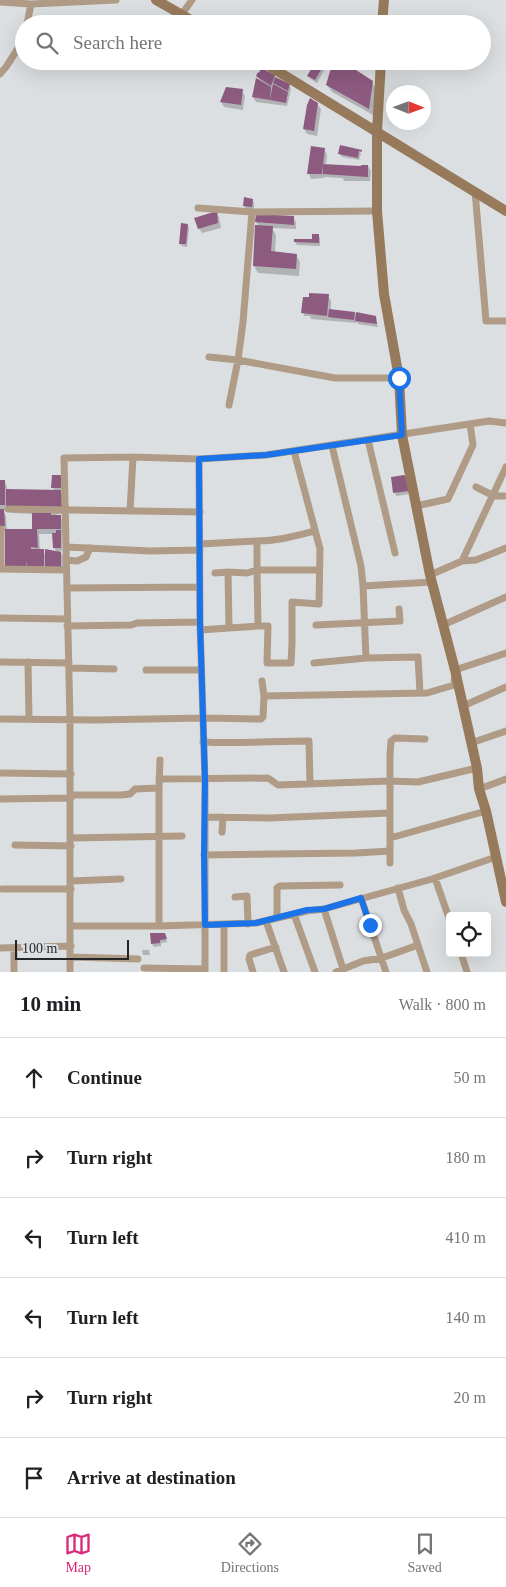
<!DOCTYPE html>
<meta charset="utf-8">
<style>
:root{--surface:#fff;--page:#f2f2f2;--text:#202124;--muted:#757577;--line:#e0e0e0;--accent:#db2777}
body{margin:0;font-family:"Times New Roman",serif;background:var(--page);color:var(--text)}
.controls{position:absolute;right:15px;bottom:15px;display:grid;overflow:hidden;border-radius:5px;box-shadow:0 5px 20px #0002}
.controls button{width:45px;height:45px;display:grid;place-items:center;padding:0;border:0;border-bottom:1px solid var(--line);background:var(--surface);color:var(--text);font:25px sans-serif}
.compass{position:absolute;left:386px;top:85px;width:45px;height:45px;border-radius:50%;background:var(--surface);box-shadow:0 5px 20px #0002;rotate:91deg}
.scale{position:absolute;left:15px;bottom:12px;width:114px;box-sizing:border-box;padding-left:5px;border:2px solid #242526;border-top:0;font-size:14px;line-height:18px;white-space:nowrap;color:#242526;-webkit-text-stroke:4px #dcdfe1;paint-order:stroke}
.stop{position:absolute;width:15px;height:15px;margin:-11px;border:4px solid #1a73e8;border-radius:50%;background:#fff}
.stop.end{background:#1a73e8;border-color:#fff;box-shadow:0 1px 5px #0008}
.list{margin:0;padding:0;list-style:none}
h2{display:flex;justify-content:space-between;align-items:center;height:65px;margin:0;padding:0 20px;font-size:21px}
h2 small{font-size:16px;font-weight:400;color:var(--muted)}
.list li{display:grid;grid-template-columns:32px 1fr auto;gap:15px;align-items:center;box-sizing:border-box;height:80px;padding:0 20px;border-top:1px solid var(--line)}
.list b{display:block;font-size:19px;white-space:nowrap}
.list em{font-size:16px;font-style:normal;color:var(--muted)}
.icon{flex:none;width:28px;height:28px;fill:none;stroke:currentColor;stroke-width:2;stroke-linecap:round;stroke-linejoin:round}
.map{position:relative;flex:none;width:506px;height:972px;overflow:hidden}
.search{position:absolute;background:var(--surface);box-shadow:0 5px 20px #0002;left:15px;right:15px;top:15px;height:55px;display:flex;align-items:center;gap:12px;box-sizing:border-box;padding:0 18px;border-radius:28px;color:var(--muted);font-size:19px}
.sheet{height:545px;background:var(--surface)}
nav{display:flex;justify-content:space-around;align-items:center;box-sizing:border-box;height:70px;border-top:1px solid var(--line);background:var(--surface);font-size:14px;color:var(--muted)}
nav a{display:grid;justify-items:center;gap:2px}
nav .on{color:var(--accent)}
.map>svg:first-child{display:block}
.shadow{fill:#0003;fill-rule:evenodd}
.building{fill:#8d5a80}
.lines{fill:none;stroke-linecap:round;stroke-linejoin:round}
.street{stroke:#af9b86;stroke-width:7}
.secondary{stroke:#977a5b;stroke-width:10}
.route{stroke:#1a73e8;stroke-width:6}
</style>
<div class="map">
<svg width="506" height="972" viewBox="0 0 506 972">
<rect width="100%" height="100%" fill="#dcdfe1"/>
<path class="shadow" d="M318 61H329L317 83 311 79 309 76Z
M257 76H274L289 85 291 89 287 106 256 102 253 97 260 82Z
M372 82 376 90 373 115 332 92 327 85Z
M242 91 245 96 243 110 224 107 221 102Z
M317 104 321 109 317 136 307 134 304 129Z
M324 149 327 155 326 166H368L371 171 370 181H344L343 178 324 177V178L311 179 309 174Z
M359 150 361 154 359 160 342 157 340 154Z
M252 200 254 203V210L246 209 244 206Z
M217 212 219 217 221 228 202 233 199 228Z
M293 217 296 222V229L272 228 276 235 275 253 296 255 300 262 299 276 258 273 254 266 259 227 256 222Z
M187 225 189 228 187 247 182 246 180 243Z
M318 235 320 238V246L297 245 295 242V240L313 241Z
M328 296 331 301V310L375 317 378 327 358 324 357 321 356 323 311 319 310 316H304L303 312Z
M60 476 62 479V491H60L65 499V514H57L56 517 60 516 63 522 62 551H60L64 558 63 573 9 571 6 531H0V481H4L7 486V490L55 491 53 488ZM7 505 12 513 33 514V531H7L6 516 3 510H7ZM39 534H54V548L56 551H46L45 555 43 550H40Z
M404 477 410 494 396 496 392 478Z
M165 934 167 942 161 943V946L154 947 152 944V935Z
M142 950H149L150 955H143Z"/>
<path class="building" d="M316 61H326L315 80 307 76Z
M333 61H342L373 81 369 109 326 85Z
M261 68 275 75 271 86 256 76 258 72 259 73Z
M275 77 290 84 288 91 273 83Z
M256 78 271 87 270 100 252 97Z
M273 84 288 92 286 103 270 100Z
M226 87 243 89 241 105 220 102Z
M310 98 318 103 314 131 303 129 307 105Z
M340 145 362 150V152L359 151 358 158 338 154Z
M311 146 325 148 322 174H307Z
M323 164 360 166 362 165H368V177L323 174Z
M244 197 253 199 252 207 243 206Z
M217 211 218 223 198 229 194 218Z
M256 214 294 216V225L255 222Z
M181 223 188 224 186 244H179Z
M255 225 273 226 271 251 297 254 296 269 253 266Z
M312 234H319V243L294 242V239H312Z
M309 293 329 294 327 316 301 313 303 297H309Z
M329 309 355 312 354 320 328 317Z
M356 312 376 316 377 324 355 321Z
M52 475H61V488H51Z
M404 475 407 478 409 491 393 493 391 477Z
M0 480H5V505H0Z
M6 489 61 490 62 507H6Z
M0 509H4L5 526H0Z
M32 511H51V515H61V529H37L38 548 31 547V549H44V567H27V561L26 567 5 566V529H32Z
M56 530H61V548H53L52 533H56Z
M45 549 61 552V568H45Z
M150 933H165L167 939 160 940V943L151 944Z"/>
<g class="lines">
<path class="street" d="M0 2 31 4 116 0
M182 14 192 0
M27 24 31 4
M0 74 6 67 24 39
M475 191 486 321H506
M198 208 252 212 377 211
M209 357 238 360 335 378H399
M229 405 238 360 243 322 252 212
M368 440 395 553
M332 446 361 566 363 586 432 582
M294 451 320 549 319 604 292 602V643L291 663H267L268 626H258L257 570H319
M199 459 200 622 205 782V972
M476 487 494 496H506
M416 506 448 499 473 445 470 424
M8 509 200 512
M130 511 133 457
M0 529H1V569
M257 541C278 541 295 536 315 531
M200 544 257 541V570L247 573 228 572
M66 547 150 551 200 550
M66 560 77 561 86 557 90 548
M462 561 506 467
M0 569 66 570
M215 573 228 572 229 628 258 626
M430 575 462 561 476 560 506 548
M363 586 366 658 418 657 420 693
M67 588 199 587
M0 618 67 619
M316 625 400 621 399 609
M443 625 506 597
M67 626 131 625 137 623 200 622
M200 630 229 628
M0 662 69 663
M28 662 29 719
M314 663 366 658
M70 668 114 669
M146 670H201
M264 696 427 693 454 685 455 670 506 653
M463 706 506 687
M0 719 95 720 204 718 261 719 263 717 264 696 262 681
M203 742C238 744 274 741 309 741L310 784
M471 743 506 731
M477 768 418 782 390 781V838L486 811
M0 773 71 774
M159 779 268 778 278 785 390 781V756L391 741 395 738 425 739
M159 788V926L256 923 307 911 324 909 432 879 496 857
M479 789 506 779
M71 795H122L130 794 135 789 159 788 160 760
M0 799 71 798
M205 817 269 818 390 813
M222 832 223 817
M71 838 182 836
M15 845 71 846
M204 855 356 853 390 851
M390 863V838
M435 878 450 921
M71 881 121 879
M398 888 404 910 411 924 427 972
M2 889H71
M235 897 247 896 248 924
M361 898 386 972
M324 909 343 969
M294 914 315 972
M277 918V888L280 886 340 885
M266 921 284 972
M71 926H159
M0 948 71 946
M14 948V972
M461 953 467 972
M71 957 138 959
M144 968 205 969
M70 972V720L64 458 133 457 199 459 266 455 489 421 506 423
M224 972V925
M253 972 249 959 250 955 276 947
M336 972 363 961 382 958 418 945"/>
<path class="secondary" d="M156 0 198 24
M382 24 384 0
M261 61 506 211
M381 61 377 131V211L384 294 399 378 402 435 430 575 455 670 477 768 479 789 486 811 506 902"/>
</g>
<g class="lines">
<path class="route" d="M370 925 361 898 324 909 307 910 256 923 205 925 204 855 205 780 200 622 199 459 266 455 402 435 399 378"/>
</g>
</svg>
<div class="controls">
<button><svg class="icon" aria-label="locate" viewBox="0 0 24 24"><circle cx="12" cy="12" r="6"/><path d="M12 2v4M12 18v4M2 12h4M18 12h4"/></svg></button>
</div>
<svg class="compass" viewBox="-18 -18 36 36"><path d="M0-13l5 13h-10z" fill="#e53935"/><path d="M0 13l5-13h-10z" fill="#757577"/></svg>
<div class="scale">100 m</div>
<div class="stop" style="left:399px;top:378px"></div>
<div class="stop end" style="left:370px;top:925px"></div>
<div class="search"><svg class="icon" aria-label="search" viewBox="0 0 24 24"><circle cx="10" cy="10" r="6"/><path d="M15 15l6 6"/></svg>Search here</div>
</div>
<section class="sheet">
<h2>10 min<small>Walk · 800 m</small></h2>
<ul class="list">
<li><svg class="icon" aria-label="ahead" viewBox="0 0 24 24"><path d="M12 20V5M6 11l6-6 6 6"/></svg><div><b>Continue</b></div><em>50 m</em></li>
<li><svg class="icon" aria-label="right" viewBox="0 0 24 24"><path d="M7 20v-9h11M14 6l5 5-5 5"/></svg><div><b>Turn right</b></div><em>180 m</em></li>
<li><svg class="icon" aria-label="left" viewBox="0 0 24 24"><path d="M17 20v-9H6M10 6l-5 5 5 5"/></svg><div><b>Turn left</b></div><em>410 m</em></li>
<li><svg class="icon" aria-label="left" viewBox="0 0 24 24"><path d="M17 20v-9H6M10 6l-5 5 5 5"/></svg><div><b>Turn left</b></div><em>140 m</em></li>
<li><svg class="icon" aria-label="right" viewBox="0 0 24 24"><path d="M7 20v-9h11M14 6l5 5-5 5"/></svg><div><b>Turn right</b></div><em>20 m</em></li>
<li><svg class="icon" aria-label="arrive" viewBox="0 0 24 24"><path d="M6 21V4h12l-3 4 3 4H6"/></svg><div><b>Arrive at destination</b></div></li>
</ul>
</section>
<nav>
<a class="on"><svg class="icon" aria-label="map" viewBox="0 0 24 24"><path d="M3 6l6-2 6 2 6-2v14l-6 2-6-2-6 2zM9 4v14M15 6v14"/></svg>Map</a>
<a><svg class="icon" aria-label="directions" viewBox="0 0 24 24"><path d="M12 3l9 9-9 9-9-9zM9 14v-3h6M13 9l2 2-2 2"/></svg>Directions</a>
<a><svg class="icon" aria-label="saved" viewBox="0 0 24 24"><path d="M7 4h10v16l-5-4-5 4z"/></svg>Saved</a>
</nav>
